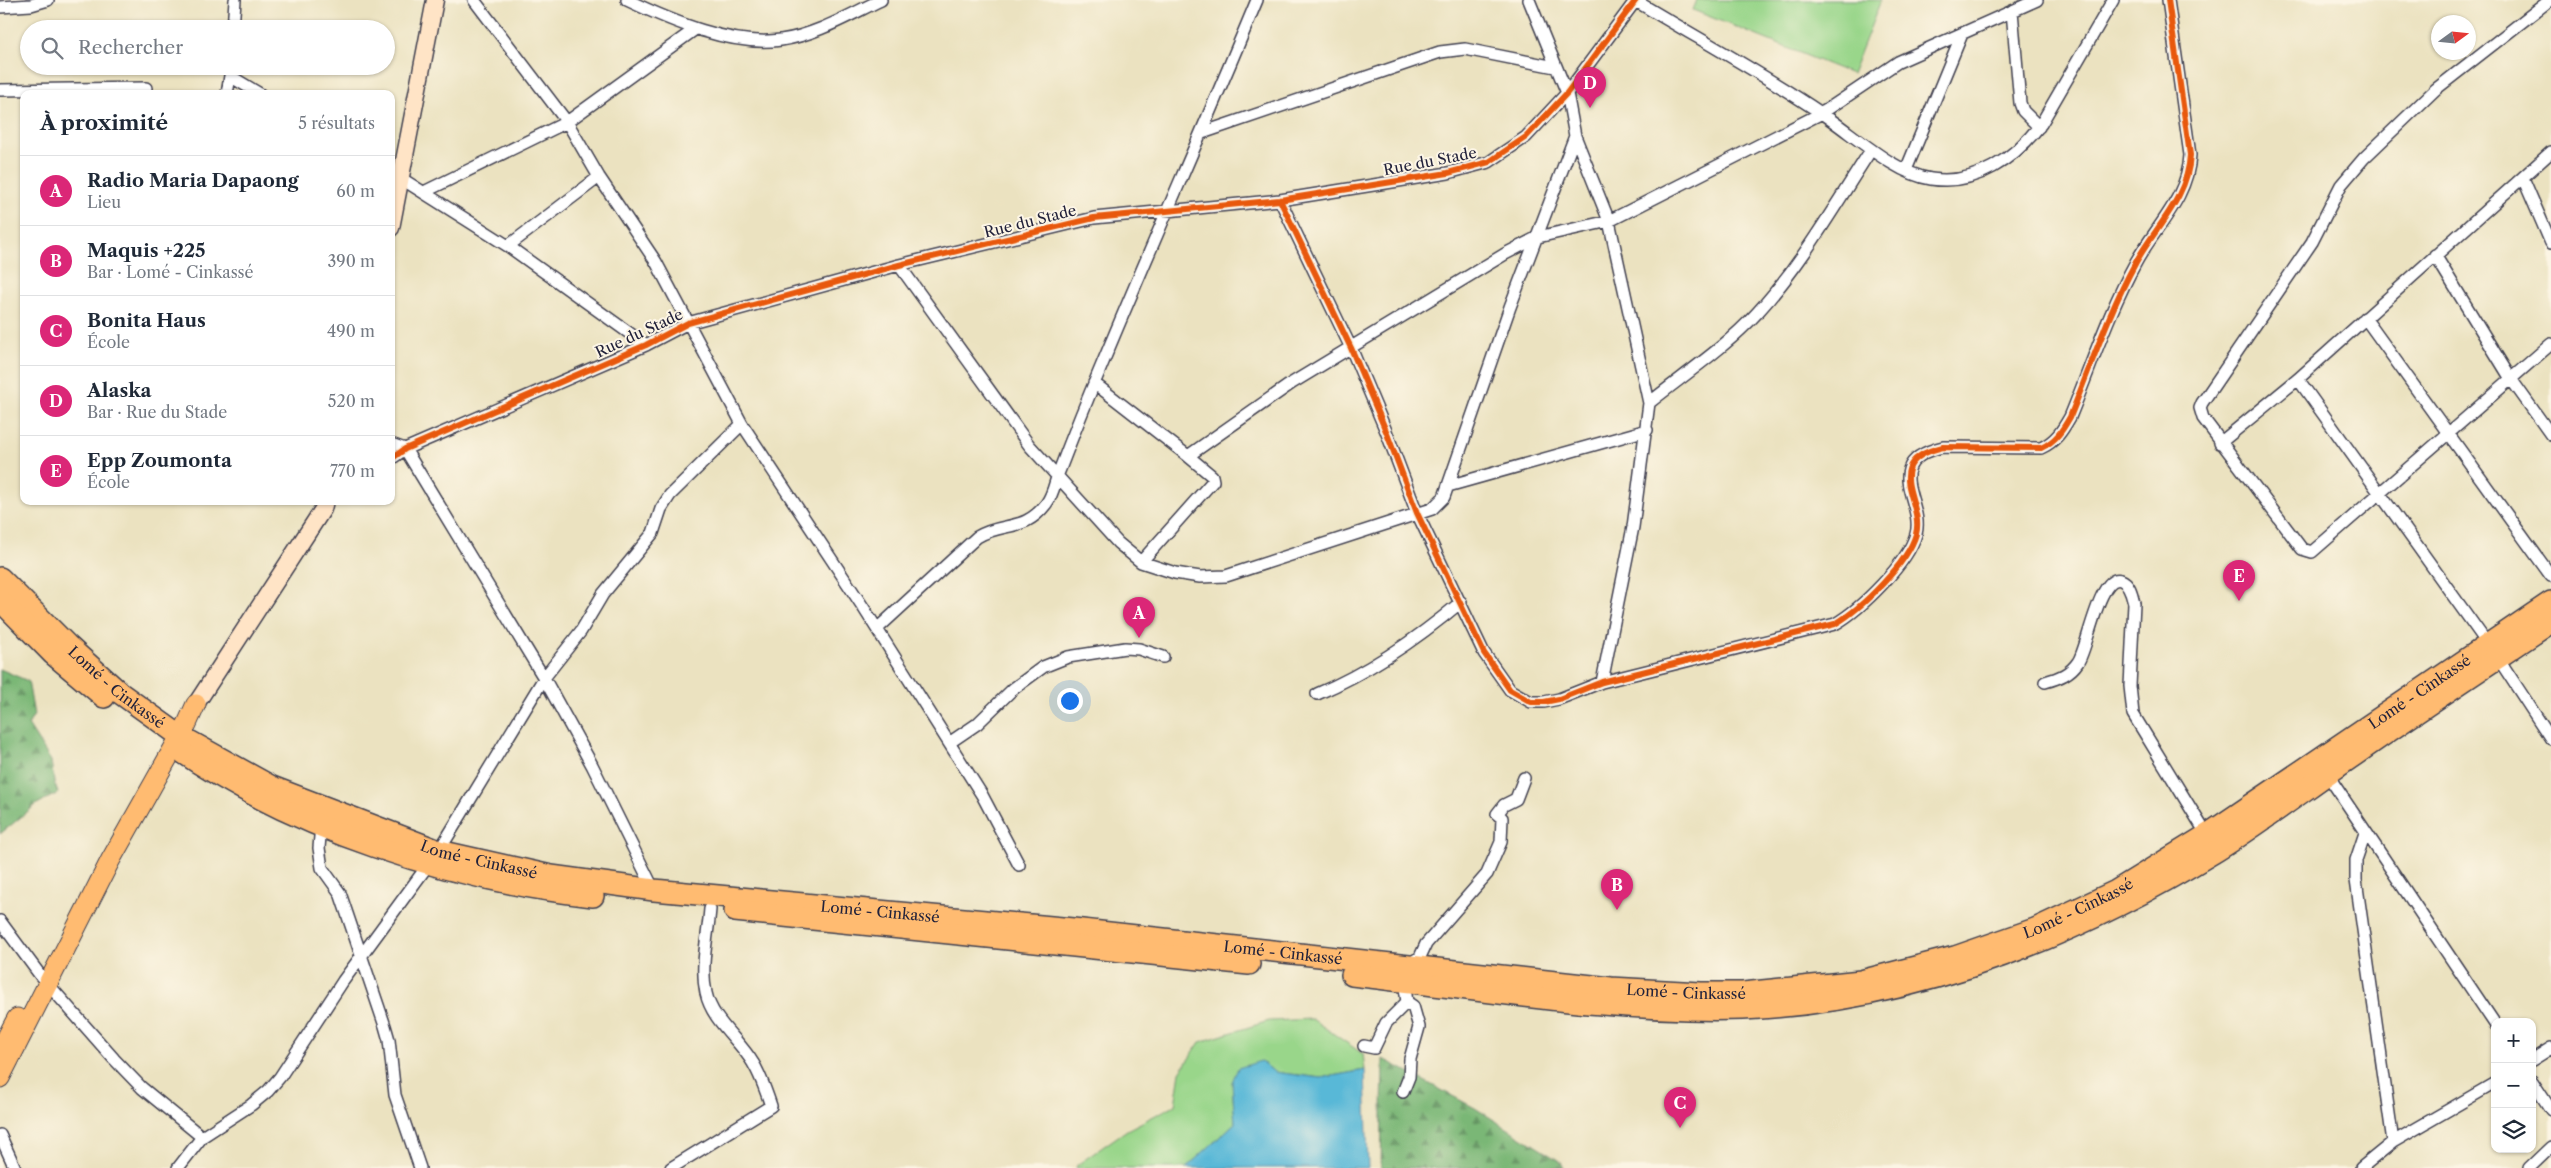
<!DOCTYPE html>
<html lang="fr">
<meta charset="utf-8">
<style>
:root{--surface:#fff;--page:#f6f6f7;--text:#1f2937;--muted:#747a83;--line:#e0e1e3;--accent:#db2777}
body{margin:0;font-family:"Libre Caslon Text",serif;background:var(--page);color:var(--text)}
.controls{position:absolute;right:15px;bottom:15px;display:grid;overflow:hidden;border-radius:10px;box-shadow:0 1px 4px #0004}
.controls button{width:45px;height:45px;display:grid;place-items:center;padding:0;border:0;border-bottom:1px solid var(--line);background:var(--surface);color:var(--text);font:25px sans-serif}
.compass{position:absolute;left:2431px;top:15px;width:45px;height:45px;border-radius:50%;background:var(--surface);box-shadow:0 1px 4px #0004;rotate:75deg}
.you{position:absolute;left:1069px;top:700px;width:18px;height:18px;margin:-12px;border:4px solid #fff;border-radius:50%;background:#1a73e8;box-shadow:0 0 0 8px #1a73e833}
.badge{display:grid;place-items:center;width:32px;height:32px;border-radius:50%;background:var(--accent);color:#fff;font-size:16px;font-weight:700}
.pin{position:absolute;translate:-50% -41px;filter:drop-shadow(0 1px 2px #0008)}
.pin::after{content:'';position:absolute;top:26px;width:18px;height:15px;background:inherit;clip-path:polygon(0 0,100% 0,50% 100%)}
.list{margin:0;padding:0;list-style:none}
h2{display:flex;justify-content:space-between;align-items:center;height:65px;margin:0;padding:0 20px;font-size:21px}
h2 small{font-size:16px;font-weight:400;color:var(--muted)}
.list li{display:grid;grid-template-columns:32px 1fr auto;gap:15px;align-items:center;box-sizing:border-box;height:70px;padding:0 20px;border-top:1px solid var(--line)}
.list b{display:block;font-size:19px;white-space:nowrap}
.list p{margin:0;font-size:16px;white-space:nowrap;color:var(--muted)}
.list em{font-size:16px;font-style:normal;color:var(--muted)}
.icon{flex:none;width:28px;height:28px;fill:none;stroke:currentColor;stroke-width:2;stroke-linecap:round;stroke-linejoin:round}
.map{position:relative;flex:none;width:2551px;height:1168px;overflow:hidden}
.search{position:absolute;background:var(--surface);box-shadow:0 1px 4px #0004;left:20px;top:20px;width:375px;height:55px;display:flex;align-items:center;gap:12px;box-sizing:border-box;padding:0 18px;border-radius:28px;color:var(--muted);font-size:19px}
.panel{position:absolute;background:var(--surface);box-shadow:0 1px 4px #0004;left:20px;top:90px;width:375px;height:415px;border-radius:10px}
.map>svg:first-child{display:block}
.forest{fill:url(#forest-firs);stroke:#4e6c58}
.green{fill:#99d68a;stroke:#5e7c62}
.water{fill:#59b8d7;stroke:#3e6d89}
.lines{fill:none;stroke-linecap:round;stroke-linejoin:round}
.street-casing{stroke:#403f4f;stroke-width:14}
.secondary-casing{stroke:#403f4f;stroke-width:19}
.primary-casing{stroke:#403f4f;stroke-width:21}
.highway-casing{stroke:#403f4f;stroke-width:24}
.street{stroke:#fff;stroke-width:11}
.secondary{stroke:#ffe4c6;stroke-width:16}
.primary{stroke:#ffbb71;stroke-width:19}
.highway{stroke:#ffbb71;stroke-width:21}
.cycleway-casing{stroke:#fcf5e5;stroke-width:9}
.cycleway{stroke:#e8590c;stroke-width:6}
.labels{text-anchor:middle;dominant-baseline:central;stroke-width:4;stroke-linejoin:round;paint-order:stroke}
.street-label{font-size:15px;fill:#22223b;stroke:#fcf5e5}
</style>
<div class="map">
<svg width="2551" height="1168" viewBox="0 0 2551 1168">
<defs>
<pattern id="forest-firs" width="22" height="20" patternUnits="userSpaceOnUse" patternTransform="scale(1.25)"><rect width="22" height="20" fill="#7ab776"/><path d="M5 1l3.5 6h-7zM16 11l3.5 6h-7z" fill="#649462"/></pattern>
</defs>
<rect width="100%" height="100%" fill="#fcf5e5"/>
<filter id="ink" filterUnits="userSpaceOnUse"><feTurbulence type="fractalNoise" baseFrequency=".02" numOctaves="2"/><feDisplacementMap in="SourceGraphic" scale="10" xChannelSelector="R" yChannelSelector="G"/><feConvolveMatrix kernelMatrix="1 2 1 2 8 2 1 2 1" color-interpolation-filters="sRGB"/></filter>
<filter id="wash" filterUnits="userSpaceOnUse"><feTurbulence type="fractalNoise" baseFrequency=".0096" numOctaves="4" result="noise"/><feDisplacementMap in="SourceGraphic" scale="20" xChannelSelector="R" yChannelSelector="G"/><feGaussianBlur stdDeviation="1.12" result="paint"/><feColorMatrix in="noise" values="0 0 0 0 0 0 0 0 0 0 0 0 0 0 0 0 0 1.4 0 .05"/><feComposite in="paint" operator="in"/></filter>
<g filter="url(#wash)">
<rect width="100%" height="100%" fill="#ebe2c0"/>
<path class="forest" d="M0 669 28 681 34 715 28 725 51 761 54 782 58 793 37 804 0 834Z
M1383 1059 1475 1108 1561 1162 1564 1168H1381Z"/>
<path class="green" d="M1697 0H1881L1852 74 1693 10Z
M1312 1019 1363 1054 1365 1070 1321 1078 1274 1072 1261 1061 1232 1082 1235 1123 1186 1168H1076L1077 1165 1127 1130 1175 1105 1180 1072 1200 1042 1269 1021Z"/>
<path class="water" d="M1261 1061 1274 1072 1321 1078 1365 1070 1368 1168H1186L1235 1123 1232 1082 1238 1068Z"/>
</g>
<g filter="url(#ink)">
<g class="lines">
<defs>
<path id="street" d="M474 0 567 122 599 177 656 262 742 424 863 607 982 795 1019 865
M627 0C671 21 732 47 781 40 816 35 849 15 881 0
M2550 0 2436 89 2364 158 2341 185 2312 242 2202 403 2200 408 2203 418 2302 549 2312 552 2551 344
M1636 1C1697 38 1762 73 1821 113 1852 133 1895 174 1931 179 1976 186 2015 158 2041 124L2113 0
M0 7 31 5 48 0
M2012 11 2020 103 2023 111 2039 127
M233 29 235 0
M231 66 230 76 260 94
M0 90 146 88
M227 94 230 76
M1202 133 1440 52 1465 49 1555 67
M1575 136 1609 221 1649 403 1633 527 1602 682
M1906 170 1962 34
M391 172 508 246 646 345
M2523 178 2551 243
M424 192 567 122 694 30
M1280 200 1351 348 1386 431 1417 513 1484 653 1510 690 1531 702H1544L1559 699 1602 682 1835 624C1861 609 1908 563 1916 534 1925 502 1878 462 1943 447L2041 448C2056 441 2062 431 2070 417 2091 366 2109 311 2136 262 2156 226 2188 198 2190 155L2168 0
M508 246 599 177
M2435 255 2511 379 2551 435
M899 265 1029 445 1118 543 1141 562 1175 573 1200 577 1226 576 1432 509 1444 497 1510 307 1575 136 1567 93 1529 0
M2365 318 2551 576
M2298 379 2489 646
M1094 383 1188 456 1292 383 1505 254 1538 237 1609 221 1822 113 1898 62 2037 0
M1649 403C1685 374 1726 347 1757 313 1802 264 1835 205 1871 150
M2220 443 2298 379 2551 152
M391 444 405 449 544 678 592 765 654 890
M391 459 405 449 646 345 688 323 899 265 1094 218 1280 200 1448 173 1489 162 1526 137 1567 93 1636 0
M1448 486 1647 430
M1141 562 1213 481 1212 476 1188 456
M877 629 977 537C1003 521 1024 533 1046 504 1054 494 1055 480 1060 469 1073 435 1087 400 1101 367 1152 244 1206 123 1257 0
M2498 658 2551 739
M2045 682C2059 678 2070 674 2078 662 2088 648 2099 573 2121 580 2130 583 2132 595 2134 603L2130 686 2133 714 2207 835
M1317 694C1371 671 1416 640 1461 602
M949 743 977 724 1013 689 1043 667 1068 657 1125 648 1139 649 1163 657
M2327 774 2495 1024
M321 825 319 848 322 868 340 893 385 1026 389 1040 395 1095 420 1168
M2365 833 2356 860V880L2393 1142
M439 851 544 678 581 631 603 594 653 533 661 509 670 495 742 424
M0 921 40 975 114 1059 142 1088 202 1137
M1409 964 1420 957 1426 944 1487 874 1501 842 1502 818 1497 814 1504 805 1516 799 1524 778
M1364 1046 1374 1048 1386 1023 1407 1002 1404 981
M2532 1060 2551 1048
M2532 1081 2551 1110
M1403 1092 1409 1077 1410 1059 1419 1027 1413 1006 1407 1002
M0 1135 15 1168
M178 1168 202 1137 251 1105 268 1091 280 1077 343 981 428 865
M671 1168 771 1106C766 1091 761 1076 753 1063 739 1039 712 1021 706 993 700 966 708 936 710 909
M2361 1168 2393 1142 2495 1083
M2529 1168 2551 1147"/>
<path id="secondary" d="M391 228 435 0
M196 704 323 509 325 501"/>
<path id="primary" d="M0 1050 17 1018
M0 1078 110 861 187 724 196 704"/>
<g id="highway">
<path id="s1" d="M0 578 67 645 120 693 180 736 272 787 439 851 551 876 654 890 1073 929 1611 988 1701 993H1743L1861 981 1955 957 2035 929 2116 891 2207 835 2551 602"/>
<path d="M0 600 53 654 104 697"/>
<path d="M176 748C294 830 451 880 593 896"/>
<path d="M735 911 1249 964"/>
<path d="M1352 975C1479 989 1615 1013 1743 1009 1913 1002 2072 939 2216 851 2264 821 2309 786 2356 754 2420 709 2486 666 2551 622"/>
</g>
</defs>
<use href="#street" class="street-casing"/>
<use href="#secondary" class="secondary-casing"/>
<use href="#primary" class="primary-casing"/>
<use href="#highway" class="highway-casing"/>
<use href="#street" class="street"/>
<use href="#secondary" class="secondary"/>
<use href="#primary" class="primary"/>
<use href="#highway" class="highway"/>
<defs>
<path id="cycleway" d="M1280 200 1351 348 1386 431 1417 513 1484 653 1510 690 1531 702H1544L1559 699 1602 682 1835 624C1861 609 1908 563 1916 534 1925 502 1878 462 1943 447L2041 448C2056 441 2062 431 2070 417 2091 366 2109 311 2136 262 2156 226 2188 198 2190 155L2168 0
M391 459 405 449 646 345 688 323 899 265 1094 218 1280 200 1448 173 1489 162 1526 137 1567 93 1636 0"/>
</defs>
<use href="#cycleway" class="cycleway-casing"/>
<use href="#cycleway" class="cycleway"/>
</g>
</g>
<g class="labels">
<g class="street-label">
<text transform="translate(1430 161) rotate(-11)">Rue du Stade</text>
<text transform="translate(1030 221) rotate(-14)">Rue du Stade</text>
<text transform="translate(639 333) rotate(-25)">Rue du Stade</text>
<text stroke="none"><textPath href="#s1" startOffset="160">Lomé - Cinkassé</textPath></text>
<text stroke="none"><textPath href="#s1" startOffset="2590">Lomé - Cinkassé</textPath></text>
<text stroke="none"><textPath href="#s1" startOffset="565">Lomé - Cinkassé</textPath></text>
<text stroke="none"><textPath href="#s1" startOffset="2185">Lomé - Cinkassé</textPath></text>
<text stroke="none"><textPath href="#s1" startOffset="970">Lomé - Cinkassé</textPath></text>
<text stroke="none"><textPath href="#s1" startOffset="1375">Lomé - Cinkassé</textPath></text>
<text stroke="none"><textPath href="#s1" startOffset="1780">Lomé - Cinkassé</textPath></text>
</g>
</g>
</svg>
<div class="controls">
<button>+</button>
<button>−</button>
<button><svg class="icon" aria-label="layers" viewBox="0 0 24 24"><path d="M12 4l9 5-9 5-9-5zM3 14l9 5 9-5"/></svg></button>
</div>
<svg class="compass" viewBox="-18 -18 36 36"><path d="M0-13l5 13h-10z" fill="#e53935"/><path d="M0 13l5-13h-10z" fill="#747a83"/></svg>
<div class="you"></div>
<div class="pin badge" style="left:1139px;top:638px">A</div>
<div class="pin badge" style="left:1617px;top:910px">B</div>
<div class="pin badge" style="left:1680px;top:1128px">C</div>
<div class="pin badge" style="left:1590px;top:108px">D</div>
<div class="pin badge" style="left:2239px;top:601px">E</div>
<div class="search"><svg class="icon" aria-label="search" viewBox="0 0 24 24"><circle cx="10" cy="10" r="6"/><path d="M15 15l6 6"/></svg>Rechercher</div>
<section class="panel">
<h2>À proximité<small>5 résultats</small></h2>
<ul class="list">
<li><span class="badge">A</span><div><b>Radio Maria Dapaong</b><p>Lieu</p></div><em>60 m</em></li>
<li><span class="badge">B</span><div><b>Maquis +225</b><p>Bar · Lomé - Cinkassé</p></div><em>390 m</em></li>
<li><span class="badge">C</span><div><b>Bonita Haus</b><p>École</p></div><em>490 m</em></li>
<li><span class="badge">D</span><div><b>Alaska</b><p>Bar · Rue du Stade</p></div><em>520 m</em></li>
<li><span class="badge">E</span><div><b>Epp Zoumonta</b><p>École</p></div><em>770 m</em></li>
</ul>
</section>
</div>
